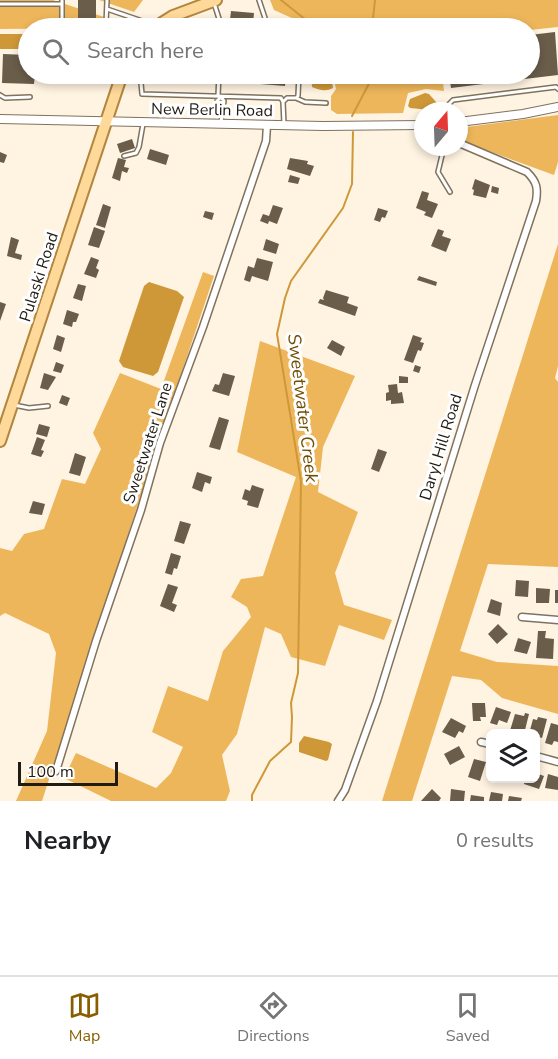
<!DOCTYPE html>
<style>
:root{--surface:#fff;--page:#f2f2f2;--text:#202124;--muted:#757577;--line:#e0e0e0;--accent:#895e00}
body{margin:0;font-family:"Nunito Sans",sans-serif;background:var(--page);color:var(--text)}
.controls{position:absolute;right:18px;bottom:18px;display:grid;overflow:hidden;border-radius:9px;box-shadow:0 3px 9px #0003}
.controls button{width:54px;height:54px;display:grid;place-items:center;padding:0;border:0;border-bottom:2px solid var(--line);background:var(--surface);color:var(--text);font:30px sans-serif}
.compass{position:absolute;left:414px;top:102px;width:54px;height:54px;border-radius:50%;background:var(--surface);box-shadow:0 3px 9px #0003;rotate:19deg}
.scale{position:absolute;left:18px;bottom:15px;width:100px;box-sizing:border-box;padding-left:6px;border:3px solid #201b13;border-top:0;font-size:16px;line-height:21px;white-space:nowrap;color:#201b13;-webkit-text-stroke:4px #fff;paint-order:stroke}
.list{margin:0;padding:0;list-style:none}
h2{display:flex;justify-content:space-between;align-items:center;height:78px;margin:0;padding:0 24px;font-size:26px}
h2 small{font-size:20px;font-weight:400;color:var(--muted)}
.icon{flex:none;width:33px;height:33px;fill:none;stroke:currentColor;stroke-width:2;stroke-linecap:round;stroke-linejoin:round}
.map{position:relative;flex:none;width:558px;height:801px;overflow:hidden}
.search{position:absolute;background:var(--surface);box-shadow:0 3px 9px #0003;left:18px;right:18px;top:18px;height:66px;display:flex;align-items:center;gap:15px;box-sizing:border-box;padding:0 21px;border-radius:33px;color:var(--muted);font-size:22px}
.sheet{height:174px;background:var(--surface)}
nav{display:flex;justify-content:space-around;align-items:center;box-sizing:border-box;height:84px;border-top:2px solid var(--line);background:var(--surface);font-size:16px;color:var(--muted)}
nav a{display:grid;justify-items:center;gap:3px}
nav .on{color:var(--accent)}
.map>svg:first-child{display:block}
.forest{fill:#eeb65a}
.water{fill:#ce9839}
.lines{fill:none;stroke-linecap:round;stroke-linejoin:round}
.stream{stroke:#ce9839;stroke-width:2}
.building{fill:#6a5d4a}
.service-casing{stroke:#7f725e;stroke-width:6}
.minor-casing{stroke:#7f725e;stroke-width:9}
.tertiary-casing{stroke:#7f725e;stroke-width:10}
.primary-casing{stroke:#b1863f;stroke-width:14}
.service{stroke:#fff;stroke-width:3}
.minor{stroke:#fff;stroke-width:6}
.tertiary{stroke:#fff;stroke-width:8}
.primary{stroke:#ffd99a;stroke-width:10}
.labels{text-anchor:middle;dominant-baseline:central;stroke-width:6;stroke-linejoin:round;paint-order:stroke}
.street-label{font-size:16px;fill:#201b13;stroke:#fff}
.water-label{font-size:18px;font-style:italic;fill:#714d00;stroke:#fff}
</style>
<div class="map">
<svg width="558" height="801" viewBox="0 0 558 801">
<rect width="100%" height="100%" fill="#fff3e1"/>
<path class="forest" d="M0 0H53L116 21 115 28 0 29Z
M99 0H143L134 12Z
M270 0H558V27L530 30V28H304L303 23 274 10Z
M333 74H442L444 91 426 89 408 93 403 113 337 114 331 110V96L336 89Z
M558 115V162L554 175 464 142 459 135V128Z
M558 244V366L555 378 558 382V567L488 564 460 651 497 662 558 666V714L502 698 481 680 452 676 412 801H382Z
M203 272 214 276 148 473 42 801H16L47 731 56 653 49 634 5 613 0 616V548L12 551 24 534 44 529 62 479 85 484 101 449 93 433 120 373 161 389Z
M260 341 355 376 323 447 318 492 358 512 335 573 344 605 392 620 384 640 339 625 325 666 291 657 281 634 265 627 237 734 222 755 230 791 226 801H111L64 778 76 753 156 788 171 773 183 747 152 732 168 686 208 701 223 651 251 617 247 607 231 597 241 579 263 576 296 477 237 452Z"/>
<path class="water" d="M0 34H28V49H0Z
M311 74H331L333 88C326 92 319 90 312 87Z
M425 93 429 94 437 103 436 107 430 110 410 108 408 106 410 99Z
M149 282 177 291 184 297 158 372 153 376 123 367 119 361 144 286Z
M304 736 329 742 332 744 328 760 326 761 299 752V743Z"/>
<g class="lines">
<path class="stream" d="M281 0 306 20 311 28
M372 28 375 0
M352 116 374 74
M252 801V795L270 761 291 742 292 717 291 703 298 673 301 481 277 334 285 298 291 281 343 208 352 184 353 132"/>
</g>
<path class="building" d="M78 0H96V25H78Z
M231 11 254 13 253 23 296 27V28H229Z
M555 32 558 75 451 88 449 74H530V35Z
M3 54 28 55V74H35L34 84 2 83Z
M225 74H286L285 86 225 81Z
M132 139 135 148 120 153 117 144Z
M150 149 169 155 166 165 147 159Z
M0 152 7 155 4 163 0 162Z
M118 158 126 160 124 167 129 168 127 173 122 171 120 181 112 178Z
M290 158 308 161 307 164 314 166 310 176 287 169Z
M290 175 300 178 298 184 288 182Z
M475 179 490 185 486 198 473 195 474 190 472 189Z
M492 186 499 188 498 194 491 192Z
M422 191 429 193 427 200 438 204 432 218 424 215 426 212 416 208Z
M103 204 111 207 105 228 96 225Z
M273 205 283 208 277 224 269 221 268 224 260 221 263 214 269 216Z
M378 208 388 211 385 218 382 217 380 222 374 220Z
M205 211 214 213 212 220 203 217Z
M94 227 105 231 99 248 88 245Z
M438 229 444 231 442 236 451 239 446 252 431 246Z
M11 237 19 240 15 253 22 255 21 260 7 256Z
M266 239 279 244 276 254 263 250Z
M91 257 99 260 96 268 99 270 96 278 84 274Z
M257 258 273 262 268 281 252 276 250 282 244 280 248 266 254 268Z
M419 276 437 282 436 286 417 280Z
M78 284 86 286 82 301 73 298Z
M326 290 349 297 347 303 358 307 355 316 318 303 320 299 324 300 323 298Z
M0 302 6 304 0 321Z
M67 310 79 314 76 322H73L72 327 63 324Z
M57 335 65 338 61 352 53 349Z
M413 335 422 338 420 342 424 343 421 351 418 350 413 363 404 360Z
M332 340 345 347 341 356 327 348Z
M56 362 64 365 61 373 53 371Z
M415 365 421 367 419 373 413 371Z
M44 373 56 377 48 390 40 388Z
M223 373 235 376 229 396 212 391 215 384 219 385Z
M399 376 408 377V383H399Z
M397 384 398 393 402 392 404 403 391 404V400L386 401V393L389 392 388 385Z
M62 395 70 398 67 406 59 403Z
M219 417 229 420 220 450 209 447Z
M39 424 50 427 47 437 36 434Z
M37 437 45 440 41 450 44 451 41 457 31 454Z
M378 449 387 452 379 472 371 469Z
M75 453 86 457 80 476 69 473Z
M197 472 212 477 210 484 205 482 202 492 192 488Z
M252 485 264 489 258 508 247 505 248 501 242 499 245 489 250 491Z
M33 501 45 504 42 515 29 513Z
M180 521 191 524 184 544 174 541Z
M171 553 181 556 177 569 174 568 172 575 165 573Z
M516 580 529 581 528 597 515 596Z
M168 584 178 587 172 603 177 605 174 612 160 606Z
M536 588 550 589 549 603H536Z
M555 590H558V603H555Z
M491 599 502 603 500 616 487 612Z
M498 624 508 634 497 644 488 634Z
M538 631H546L545 638 554 639 553 659 536 658Z
M518 638 531 642 527 654 514 651Z
M472 703H485L486 717H480L481 721H473Z
M496 707 511 712 507 723 499 720 497 725 490 723Z
M525 713 529 714 524 734 518 732 517 734H509L515 714 524 716Z
M538 717 547 719 542 738 536 736V734H529L533 719 537 720Z
M451 718 466 726 463 733 459 731 455 738 442 732Z
M551 723 558 725V742L554 741 552 745 545 743Z
M459 746 465 757 450 765 444 754Z
M474 759 486 762 480 781 468 777Z
M536 773 544 776 539 789 524 784 525 778H536Z
M548 774 558 777V790L545 788Z
M432 789 441 798 439 801H421Z
M451 789 465 791 464 801H450Z
M491 792 503 794 502 801H489Z
M471 795 484 797V801H470Z
M509 796 522 798 521 801H508Z"/>
<g class="lines">
<defs>
<path id="service" d="M62 0V27L102 28 106 24 107 0
M259 0 265 18
M214 3 222 28
M0 4H62
M107 9 154 25
M145 74 141 83 142 94 281 98 283 102 287 98H296L298 96 299 74
M145 75 219 76
M0 95 5 98 30 97
M218 96 219 74
M221 97 224 101 221 122
M221 97 217 101V112L221 115
M296 98 305 102 326 103
M283 102 284 124
M447 111 449 104 453 100 556 87 558 89
M444 147 438 172 450 192
M124 156 136 153 139 147 143 124
M14 405 29 408 48 406"/>
<path id="minor" d="M522 617 558 620
M481 742 490 744
M536 756 558 762
M56 771 96 641 141 510 160 443 203 327 266 141 267 125
M338 801 345 790 377 701 475 385 536 201C538 188 537 182 527 172L459 143"/>
<path id="tertiary" d="M0 119 323 126 423 125
M459 122 523 114 558 107"/>
<path id="primary" d="M154 28 173 16 216 0
M0 441 122 74"/>
</defs>
<use href="#service" class="service-casing"/>
<use href="#minor" class="minor-casing"/>
<use href="#tertiary" class="tertiary-casing"/>
<use href="#primary" class="primary-casing"/>
<use href="#service" class="service"/>
<use href="#minor" class="minor"/>
<use href="#tertiary" class="tertiary"/>
<use href="#primary" class="primary"/>
</g>
<g class="labels">
<g class="street-label">
<text transform="translate(212 110) rotate(1)">New Berlin Road</text>
<text transform="translate(39 277) rotate(-72)">Pulaski Road</text>
<text transform="translate(148 443) rotate(-72)">Sweetwater Lane</text>
<text transform="translate(441 447) rotate(-73)">Daryl Hill Road</text>
</g>
<g class="water-label">
<text transform="translate(303 408) rotate(83)">Sweetwater Creek</text>
</g>
</g>
</svg>
<div class="controls">
<button><svg class="icon" aria-label="layers" viewBox="0 0 24 24"><path d="M12 4l9 5-9 5-9-5zM3 14l9 5 9-5"/></svg></button>
</div>
<svg class="compass" viewBox="-18 -18 36 36"><path d="M0-13l5 13h-10z" fill="#e53935"/><path d="M0 13l5-13h-10z" fill="#757577"/></svg>
<div class="scale">100 m</div>
<div class="search"><svg class="icon" aria-label="search" viewBox="0 0 24 24"><circle cx="10" cy="10" r="6"/><path d="M15 15l6 6"/></svg>Search here</div>
</div>
<section class="sheet">
<h2>Nearby<small>0 results</small></h2>
<ul class="list">
</ul>
</section>
<nav>
<a class="on"><svg class="icon" aria-label="map" viewBox="0 0 24 24"><path d="M3 6l6-2 6 2 6-2v14l-6 2-6-2-6 2zM9 4v14M15 6v14"/></svg>Map</a>
<a><svg class="icon" aria-label="directions" viewBox="0 0 24 24"><path d="M12 3l9 9-9 9-9-9zM9 14v-3h6M13 9l2 2-2 2"/></svg>Directions</a>
<a><svg class="icon" aria-label="saved" viewBox="0 0 24 24"><path d="M7 4h10v16l-5-4-5 4z"/></svg>Saved</a>
</nav>
